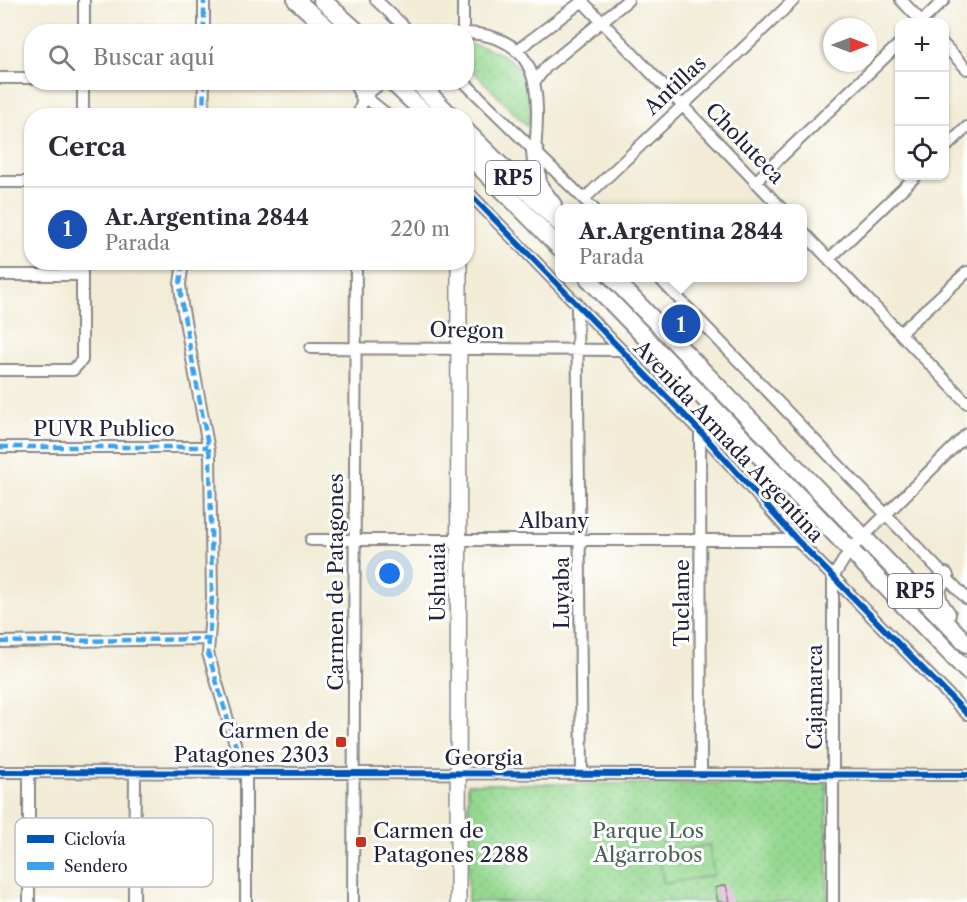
<!DOCTYPE html>
<html lang="es">
<meta charset="utf-8">
<style>
:root{--surface:#fff;--page:#f7f7f7;--text:#2b2b33;--muted:#7c7c81;--line:#e1e1e2;--accent:#c8321e}
body{margin:0;font-family:"Libre Caslon Text",serif;background:var(--page);color:var(--text)}
.controls{position:absolute;right:18px;top:18px;display:grid;overflow:hidden;border-radius:12px;box-shadow:0 2px 4px #0004}
.controls button{width:54px;height:54px;display:grid;place-items:center;padding:0;border:0;border-bottom:2px solid var(--line);background:var(--surface);color:var(--text);font:30px sans-serif}
.compass{position:absolute;left:823px;top:18px;width:54px;height:54px;border-radius:50%;background:var(--surface);box-shadow:0 2px 4px #0004;rotate:90deg}
.you{position:absolute;left:390px;top:574px;width:21px;height:21px;margin:-15px;border:4px solid #fff;border-radius:50%;background:#1a73e8;box-shadow:0 0 0 9px #1a73e833}
.badge{display:grid;place-items:center;width:39px;height:39px;border-radius:50%;background:var(--accent);color:#fff;font-size:20px;font-weight:700}
.pin{position:absolute;translate:-50% -50%;border:3px solid #fff;box-shadow:0 2px 6px #0006}
.popup{position:absolute;left:555px;top:204px;width:252px;height:78px;box-sizing:border-box;display:grid;place-content:center;border-radius:12px;background:var(--surface);filter:drop-shadow(0 2px 4px #0005);font-size:20px;white-space:nowrap;color:var(--muted)}
.popup b{font-size:22px;color:var(--text)}
.popup::after{content:'';position:absolute;left:50%;top:100%;margin-left:-12px;border:12px solid transparent;border-top-color:var(--surface)}
.list{margin:0;padding:0;list-style:none}
h2{display:flex;justify-content:space-between;align-items:center;height:78px;margin:0;padding:0 24px;font-size:26px}
h2 small{font-size:20px;font-weight:400;color:var(--muted)}
.list li{display:grid;grid-template-columns:39px 1fr auto;gap:18px;align-items:center;box-sizing:border-box;height:84px;padding:0 24px;border-top:2px solid var(--line)}
.list b{display:block;font-size:22px;white-space:nowrap}
.list p{margin:0;font-size:20px;white-space:nowrap;color:var(--muted)}
.list em{font-size:20px;font-style:normal;color:var(--muted)}
.icon{flex:none;width:33px;height:33px;fill:none;stroke:currentColor;stroke-width:2;stroke-linecap:round;stroke-linejoin:round}
.map{position:relative;flex:none;width:967px;height:902px;overflow:hidden}
.search{position:absolute;background:var(--surface);box-shadow:0 2px 4px #0004;left:24px;top:24px;width:450px;height:66px;display:flex;align-items:center;gap:15px;box-sizing:border-box;padding:0 21px;border-radius:24px;color:var(--muted);font-size:22px}
.panel{position:absolute;background:var(--surface);box-shadow:0 2px 4px #0004;left:24px;top:108px;width:450px;height:162px;border-radius:24px}
.map>svg:first-child{display:block}
.grass{fill:url(#grass-dots);stroke:#5c7d66;stroke-width:1.5}
.pitch{fill:#95d890;stroke:#5c7d66;stroke-width:1.5}
.building{fill:#e5a7db}
.lines{fill:none;stroke-linecap:round;stroke-linejoin:round}
.minor-casing{stroke:#8a8788;stroke-width:14}
.secondary-casing{stroke:#8a8788;stroke-width:18}
.primary-casing{stroke:#8a8788;stroke-width:20}
.minor{stroke:#fff;stroke-width:10}
.secondary{stroke:#fff;stroke-width:15}
.primary{stroke:#fff;stroke-width:16}
.quiet{stroke:#3ea2ec;stroke-width:4.5;stroke-dasharray:9 4.5;stroke-linecap:butt}
.cycleway-casing{stroke:#fff;stroke-width:10}
.cycleway{stroke:#0057b8;stroke-width:6}
.poi-dot{fill:#c8321e;stroke:#fff;stroke-width:2}
.labels{text-anchor:middle;dominant-baseline:central;stroke-width:6;stroke-linejoin:round;paint-order:stroke}
.shield{fill:#fff;stroke:#646476;stroke-width:1.5}
.shield-label{font-size:20px;font-weight:bold;fill:#22223b}
.street-label{font-size:21px;fill:#22223b;stroke:#fff}
.poi-label{font-size:21px;fill:#22223b;stroke:#fff;text-anchor:end}
.park-label{font-size:21px;fill:#4a6259;stroke:#fff}
.key{fill:#fff;stroke:#bdbdc4;stroke-width:1.5}
.key-label{font-size:16px;fill:#22223b}
</style>
<div class="map">
<svg width="967" height="902" viewBox="0 0 967 902">
<defs>
<pattern id="grass-dots" width="8" height="8" patternUnits="userSpaceOnUse" patternTransform="scale(1.5)"><rect width="8" height="8" fill="#95d890"/><path d="M2 2h.1M6 6h.1" fill="none" stroke="#80b97d" stroke-width="1.8" stroke-linecap="round"/></pattern>
</defs>
<rect width="100%" height="100%" fill="#fff"/>
<filter id="ink" filterUnits="userSpaceOnUse"><feTurbulence type="fractalNoise" baseFrequency=".0167" numOctaves="2"/><feDisplacementMap in="SourceGraphic" scale="12" xChannelSelector="R" yChannelSelector="G"/><feConvolveMatrix kernelMatrix="1 2 1 2 8 2 1 2 1" color-interpolation-filters="sRGB"/></filter>
<filter id="wash" filterUnits="userSpaceOnUse"><feTurbulence type="fractalNoise" baseFrequency=".008" numOctaves="4" result="noise"/><feDisplacementMap in="SourceGraphic" scale="24" xChannelSelector="R" yChannelSelector="G"/><feGaussianBlur stdDeviation="1.35" result="paint"/><feColorMatrix in="noise" values="0 0 0 0 0 0 0 0 0 0 0 0 0 0 0 0 0 1.4 0 .05"/><feComposite in="paint" operator="in"/></filter>
<g filter="url(#wash)">
<rect width="100%" height="100%" fill="#f2ecd6"/>
<path class="grass" d="M470 44C512 52 547 80 527 126L467 65 466 45Z
M827 783 828 902H468V784Z"/>
<path class="pitch" d="M709 845 714 875 664 884 658 855Z"/>
<g id="blocks">
<path class="building" d="M726 885 730 902H718L715 888Z"/>
</g>
</g>
<g filter="url(#ink)">
<use href="#blocks" fill-opacity="0" stroke="#8a8788" stroke-width="1.5"/>
<g class="lines">
<defs>
<path id="minor" d="M376 0 410 32
M463 0V32
M581 0 781 208
M901 0 922 22
M921 22 944 0
M84 32V0
M204 32V0
M466 33C542 36 540 94 535 151
M944 45 967 69
M516 51 584 0
M0 78H32
M536 80 547 66 628 0
M464 82 593 208
M364 96 389 116
M364 96 383 82
M83 116V82
M203 116 204 82
M358 116 364 96
M944 149 967 127
M0 182H32
M755 182 900 43
M466 190 700 431 797 540 967 714
M584 199 794 0
M802 231 967 403
M829 259 916 176
M183 262 180 284 182 305 210 456 212 597 208 653 236 747
M0 275H82
M659 278 967 599
M577 303 582 774
M900 333 967 272
M311 348 622 350
M0 370H73L82 360V262
M700 431 701 774
M0 447H208
M311 540H797
M0 642 207 639
M0 772 967 775
M29 772V902
M134 902 135 774
M246 902V772
M353 902 356 262
M833 902V577L850 550 967 434"/>
<path id="secondary" d="M458 902 459 262"/>
<path id="primary" d="M296 0 332 32
M322 0 358 32
M357 82 364 96
M392 82 428 116
M417 82 451 116
M466 131 560 224
M535 151 538 185 553 205
M466 153 560 248
M588 278 967 671
M613 278 967 644
M945 576C933 591 936 600 947 614"/>
</defs>
<use href="#minor" class="minor-casing"/>
<use href="#secondary" class="secondary-casing"/>
<use href="#primary" class="primary-casing"/>
<use href="#minor" class="minor"/>
<use href="#secondary" class="secondary"/>
<use href="#primary" class="primary"/>
<path class="quiet" d="M204 32V0
M203 116 204 82
M183 262 180 284 182 305 210 456 212 597 208 653 236 747
M0 447H208
M0 642 207 639"/>
<defs>
<path id="cycleway" d="M466 190 700 431 797 540 967 714
M0 772 967 775"/>
</defs>
<use href="#cycleway" class="cycleway-casing"/>
<use href="#cycleway" class="cycleway"/>
</g>
</g>
<g class="poi-dot">
<rect x="335" y="736" width="12" height="12" rx="3"/>
<rect x="355" y="836" width="12" height="12" rx="3"/>
</g>
<g class="labels">
<g class="shield">
<rect x="486" y="161" width="54" height="34" rx="4.5"/>
<rect x="888" y="574" width="54" height="34" rx="4.5"/>
</g>
<g class="shield-label">
<text x="513" y="178">RP5</text>
<text x="915" y="591">RP5</text>
</g>
<g class="street-label">
<text transform="translate(675 85) rotate(-43)">Antillas</text>
<text transform="translate(745 143) rotate(46)">Choluteca</text>
<text transform="translate(467 330) rotate(1)">Oregon</text>
<text x="104" y="428">PUVR Publico</text>
<text transform="translate(729 441) rotate(47)">Avenida Armada Argentina</text>
<text x="554" y="520">Albany</text>
<text transform="translate(335 582) rotate(-90)">Carmen de Patagones</text>
<text transform="translate(437 582) rotate(-90)">Ushuaia</text>
<text transform="translate(561 593) rotate(-90)">Luyaba</text>
<text transform="translate(681 603) rotate(-90)">Tuclame</text>
<text transform="translate(814 697) rotate(-90)">Cajamarca</text>
<text x="484" y="757">Georgia</text>
</g>
<g class="poi-label">
<text x="329" y="730">Carmen de<tspan x="329" dy="24">Patagones 2303</tspan></text>
<text x="373" y="830" text-anchor="start">Carmen de<tspan x="373" dy="24">Patagones 2288</tspan></text>
</g>
<g class="park-label">
<text x="648" y="830">Parque Los<tspan x="648" dy="24">Algarrobos</tspan></text>
</g>
</g>
<rect x="15" y="818" width="198" height="69" rx="9" class="key"/>
<rect x="27" y="835" width="27" height="8" fill="#0057b8"/>
<rect x="27" y="862" width="27" height="8" fill="#3ea2ec"/>
<g class="key-label">
<text x="64" y="845">Ciclovía</text>
<text x="64" y="872">Sendero</text>
</g>
</svg>
<div class="controls">
<button>+</button>
<button>−</button>
<button><svg class="icon" aria-label="locate" viewBox="0 0 24 24"><circle cx="12" cy="12" r="6"/><path d="M12 2v4M12 18v4M2 12h4M18 12h4"/></svg></button>
</div>
<svg class="compass" viewBox="-18 -18 36 36"><path d="M0-13l5 13h-10z" fill="#e53935"/><path d="M0 13l5-13h-10z" fill="#7c7c81"/></svg>
<div class="you"></div>
<div class="pin badge" style="left:681px;top:324px;background:#1a4fb4">1</div>
<div class="popup"><b>Ar.Argentina 2844</b>Parada</div>
<div class="search"><svg class="icon" aria-label="search" viewBox="0 0 24 24"><circle cx="10" cy="10" r="6"/><path d="M15 15l6 6"/></svg>Buscar aquí</div>
<section class="panel">
<h2>Cerca<small></small></h2>
<ul class="list">
<li><span class="badge" style="background:#1a4fb4">1</span><div><b>Ar.Argentina 2844</b><p>Parada</p></div><em>220 m</em></li>
</ul>
</section>
</div>
